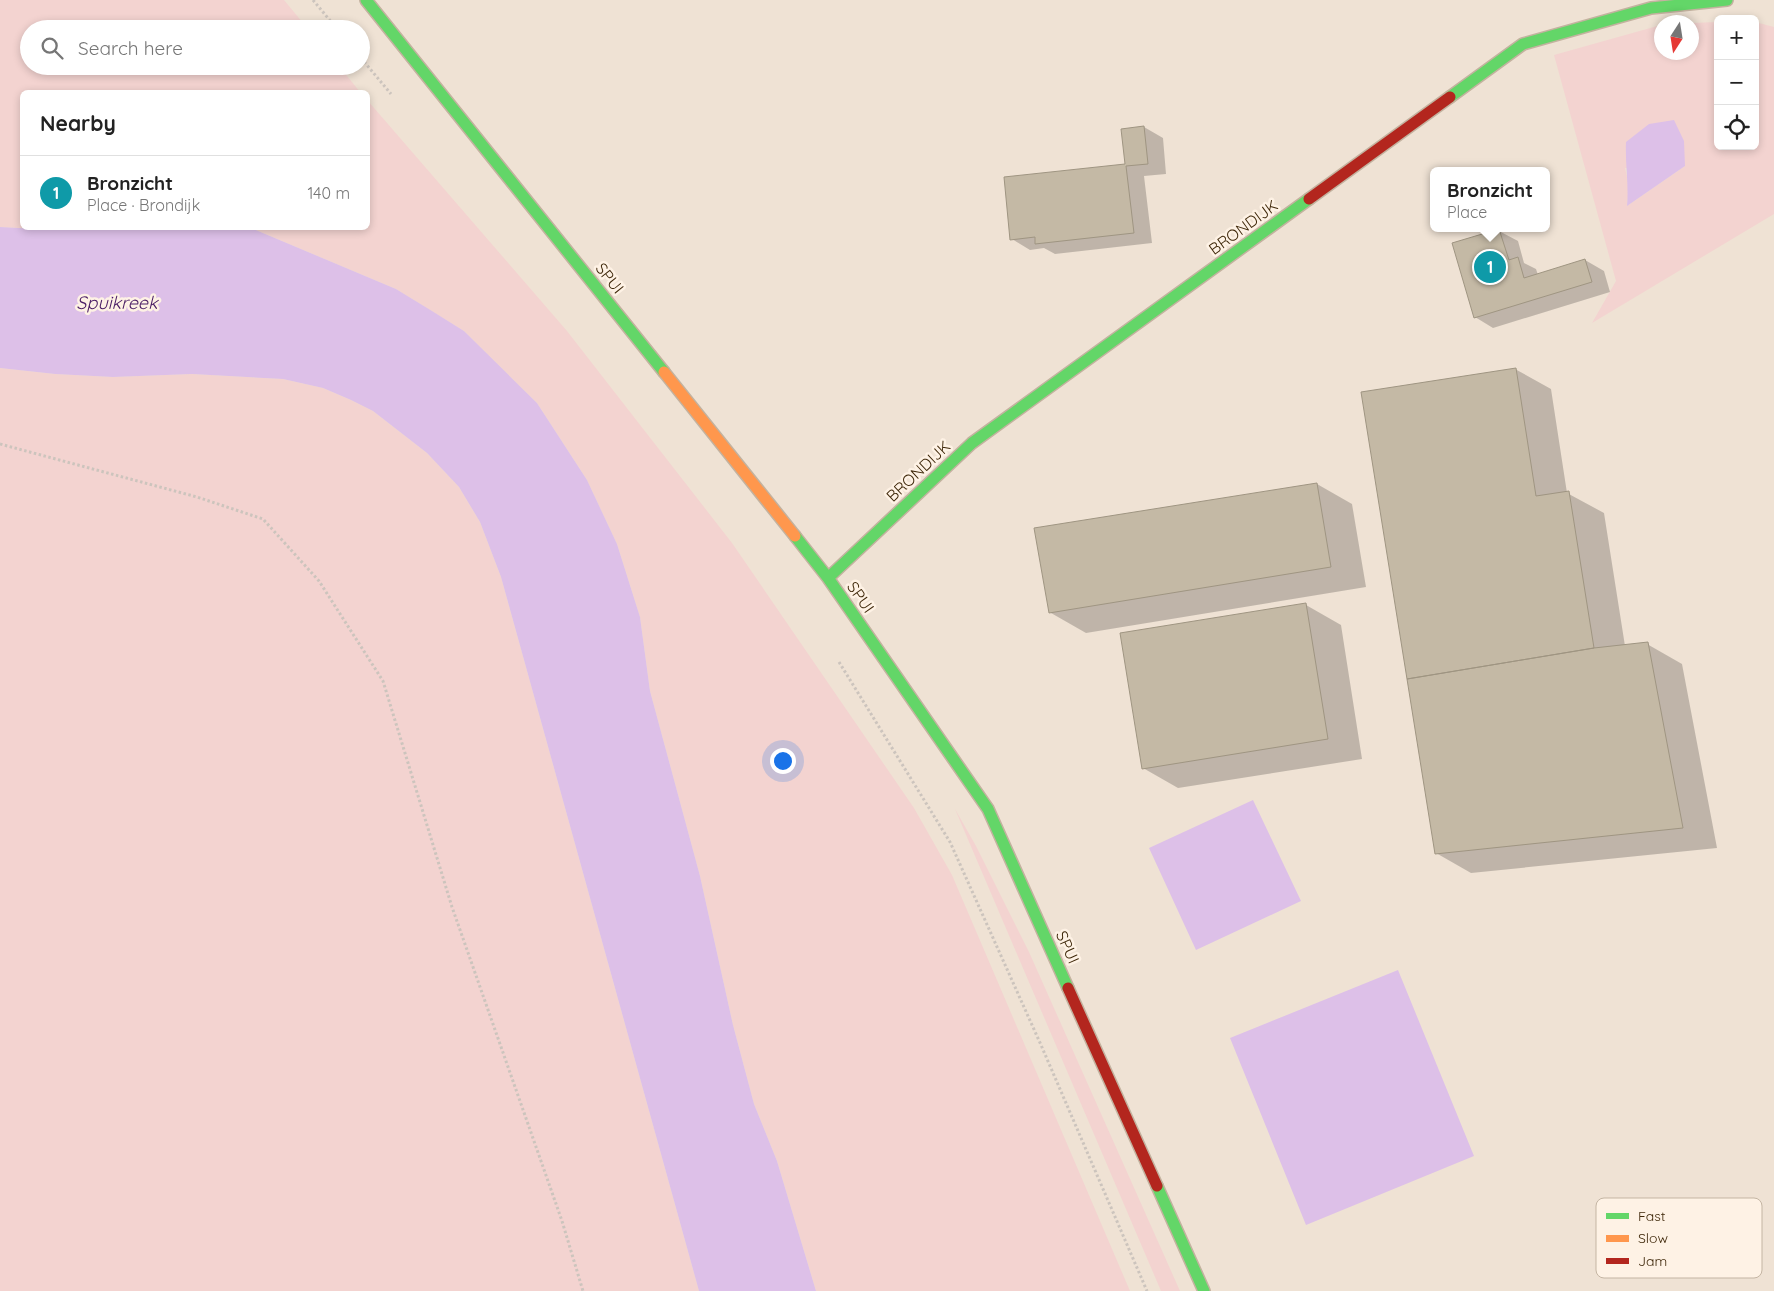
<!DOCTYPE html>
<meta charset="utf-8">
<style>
:root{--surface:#fff;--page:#f2f2f2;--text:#222;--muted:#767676;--line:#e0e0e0;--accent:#7c6850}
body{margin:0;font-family:Quicksand,sans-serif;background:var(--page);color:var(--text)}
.controls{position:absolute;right:15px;top:15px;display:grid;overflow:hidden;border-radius:8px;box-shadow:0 2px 8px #0003}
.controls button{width:45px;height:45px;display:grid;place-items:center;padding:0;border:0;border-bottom:1px solid var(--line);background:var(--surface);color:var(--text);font:25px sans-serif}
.compass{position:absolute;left:1654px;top:15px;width:45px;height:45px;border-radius:50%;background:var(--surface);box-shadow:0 2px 8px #0003;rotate:192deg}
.you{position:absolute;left:782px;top:760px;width:18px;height:18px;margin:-12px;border:4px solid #fff;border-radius:50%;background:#1a73e8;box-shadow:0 0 0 8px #1a73e833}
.badge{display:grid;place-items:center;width:32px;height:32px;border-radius:50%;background:var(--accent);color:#fff;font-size:16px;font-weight:700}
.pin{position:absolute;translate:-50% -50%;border:2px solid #fff;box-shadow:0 1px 5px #0006}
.popup{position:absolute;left:1430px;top:167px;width:120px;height:65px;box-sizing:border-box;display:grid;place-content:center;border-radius:8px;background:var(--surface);filter:drop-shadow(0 1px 4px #0005);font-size:16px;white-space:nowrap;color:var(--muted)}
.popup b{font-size:19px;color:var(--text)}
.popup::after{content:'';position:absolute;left:50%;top:100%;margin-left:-10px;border:10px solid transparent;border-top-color:var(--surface)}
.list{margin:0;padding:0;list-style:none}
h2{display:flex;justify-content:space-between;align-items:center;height:65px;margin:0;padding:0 20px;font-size:21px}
h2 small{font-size:16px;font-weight:400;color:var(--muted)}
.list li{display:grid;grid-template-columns:32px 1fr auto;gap:15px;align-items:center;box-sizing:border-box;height:75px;padding:0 20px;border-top:1px solid var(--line)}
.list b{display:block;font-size:19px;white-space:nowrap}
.list p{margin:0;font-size:16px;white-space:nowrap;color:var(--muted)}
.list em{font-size:16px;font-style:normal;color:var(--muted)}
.icon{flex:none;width:28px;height:28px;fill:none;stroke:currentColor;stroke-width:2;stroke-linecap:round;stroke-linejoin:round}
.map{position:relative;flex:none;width:1774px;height:1291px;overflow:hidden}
.search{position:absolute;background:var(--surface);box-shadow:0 2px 8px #0003;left:20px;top:20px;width:350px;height:55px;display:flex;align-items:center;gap:12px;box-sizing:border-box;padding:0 18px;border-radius:28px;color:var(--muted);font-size:19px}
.panel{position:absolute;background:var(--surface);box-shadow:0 2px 8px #0003;left:20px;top:90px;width:350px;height:140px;border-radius:8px}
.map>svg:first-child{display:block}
.green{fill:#f3d3d0;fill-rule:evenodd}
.water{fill:#ddc0e8}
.shadow{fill:#0003}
.building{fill:#c4b9a5;stroke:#9f9582}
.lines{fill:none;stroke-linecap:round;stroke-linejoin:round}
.fast-casing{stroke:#c3b29f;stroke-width:14}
.slow-casing{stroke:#c3b29f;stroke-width:14}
.jam-casing{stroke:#c3b29f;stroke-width:14}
.path{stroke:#ccc4bd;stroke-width:3;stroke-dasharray:2.5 2.5;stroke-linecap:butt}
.fast{stroke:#63d668;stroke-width:11}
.slow{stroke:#ff974d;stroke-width:11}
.jam{stroke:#b3261e;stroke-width:11}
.labels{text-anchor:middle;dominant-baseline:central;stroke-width:5;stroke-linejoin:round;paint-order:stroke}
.street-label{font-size:16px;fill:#3e2709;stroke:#fef2e5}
.water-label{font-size:18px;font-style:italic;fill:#471963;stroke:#fef2e5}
.key{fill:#fef2e5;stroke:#c4b5a3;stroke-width:1}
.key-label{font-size:14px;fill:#3e2709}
</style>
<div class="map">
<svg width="1774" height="1291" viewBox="0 0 1774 1291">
<rect width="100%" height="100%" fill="#efe2d4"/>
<path class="green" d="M0 0H284L308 29H29V66H339L360 92H22V228H64L38 229 0 227Z
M1718 22V146H1755V22L1774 27V214L1592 323 1616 281 1554 55 1661 25 1662 52H1692V23ZM1685 166 1627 206 1629 186 1625 168Z
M368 101 567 331 732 543 914 808 952 875 1130 1291H816L777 1161 754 1104 733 1025 700 876 650 691 640 617 617 544 587 480 537 403 464 331 396 289 251 228H368Z
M0 368 55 374 113 377 192 374 283 379 323 388 351 400 373 411 427 453 459 487 480 522 501 577 699 1291H0Z
M955 809 976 846 1029 952 1180 1291H1161Z"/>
<path class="water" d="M1674 120 1684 141 1685 166 1627 206C1629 185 1625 164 1626 142L1649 124Z
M0 227 38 229 251 228 396 289 432 311 464 331 537 403 587 480 617 544 640 617 650 691 700 876 733 1025 754 1104 777 1161 816 1291H699L501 577 480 522 459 487 427 453 373 411 351 400 323 388 283 379 192 374 113 377 55 374 0 368Z
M1253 800 1301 901 1196 950 1149 848Z
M1398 970 1474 1156 1306 1225 1230 1038Z"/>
<path class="shadow" d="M1144 127 1163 138 1166 174 1144 176 1152 243 1055 254 1044 248 1030 250 1012 239 1126 165Z
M1499 231 1518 241 1524 263 1536 269 1538 275 1585 260 1604 271 1610 292 1493 328 1475 317Z
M1515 369 1551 389 1567 493 1604 513 1625 646 1647 644 1682 664 1717 848 1471 873 1436 853Z
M1317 484 1352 504 1366 587 1086 633 1051 613Z
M1306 605 1341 625 1362 759 1178 788 1143 768Z"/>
<path class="building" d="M1144 126 1148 164 1126 166 1134 233 1035 244V237L1010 240 1004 177 1125 164 1121 129Z
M1499 229 1509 260 1518 257 1524 278 1585 259 1592 282 1474 318 1452 243Z
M1516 368 1536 496 1569 491 1594 648 1407 679 1361 392Z
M1317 483 1331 567 1049 613 1034 528Z
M1306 603 1328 739 1142 769 1120 633Z
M1648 642 1683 828 1435 854 1407 679 1594 648Z"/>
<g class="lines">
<defs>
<path id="fast" d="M366 0 664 372
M1450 97 1523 44 1651 8 1727 0
M795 536 828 578 988 809 1068 988
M828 578 972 443 1309 199
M1157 1186 1204 1291"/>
<path id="slow" d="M664 372 795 536"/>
<path id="jam" d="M1309 199 1450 97
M1068 988 1157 1186"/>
</defs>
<use href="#fast" class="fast-casing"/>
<use href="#slow" class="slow-casing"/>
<use href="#jam" class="jam-casing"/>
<path class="path" d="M313 0 337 29
M361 58 391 94
M0 444 197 497 263 519 319 581 383 681 452 907 562 1221 583 1291
M839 662 950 842 1041 1045 1147 1291"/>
<use href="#fast" class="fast"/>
<use href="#slow" class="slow"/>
<use href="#jam" class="jam"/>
</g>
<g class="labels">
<g class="street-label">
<text transform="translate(1243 227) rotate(-36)">BRONDIJK</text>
<text transform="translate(610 278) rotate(51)">SPUI</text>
<text transform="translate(918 471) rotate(-43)">BRONDIJK</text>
<text transform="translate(861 597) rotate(55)">SPUI</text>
<text transform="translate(1068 947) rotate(66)">SPUI</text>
</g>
<g class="water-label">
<text x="117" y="302">Spuikreek</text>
</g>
</g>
<rect x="1596" y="1198" width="166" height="80" rx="8" class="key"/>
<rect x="1606" y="1213" width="23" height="6" fill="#63d668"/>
<rect x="1606" y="1235" width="23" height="7" fill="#ff974d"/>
<rect x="1606" y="1258" width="23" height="6" fill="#b3261e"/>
<g class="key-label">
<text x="1638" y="1221">Fast</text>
<text x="1638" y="1243">Slow</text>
<text x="1638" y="1266">Jam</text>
</g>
</svg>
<div class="controls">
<button>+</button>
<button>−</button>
<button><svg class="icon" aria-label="locate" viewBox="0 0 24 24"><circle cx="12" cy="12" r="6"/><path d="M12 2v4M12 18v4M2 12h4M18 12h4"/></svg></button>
</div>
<svg class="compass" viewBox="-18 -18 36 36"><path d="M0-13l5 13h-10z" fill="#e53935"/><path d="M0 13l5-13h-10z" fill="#767676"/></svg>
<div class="you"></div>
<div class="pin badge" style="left:1490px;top:267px;background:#0f9aa8">1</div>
<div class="popup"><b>Bronzicht</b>Place</div>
<div class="search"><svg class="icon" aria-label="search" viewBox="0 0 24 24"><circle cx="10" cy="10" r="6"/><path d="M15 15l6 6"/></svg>Search here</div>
<section class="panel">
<h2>Nearby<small></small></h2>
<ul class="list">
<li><span class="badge" style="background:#0f9aa8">1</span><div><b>Bronzicht</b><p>Place · Brondijk</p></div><em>140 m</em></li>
</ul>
</section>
</div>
